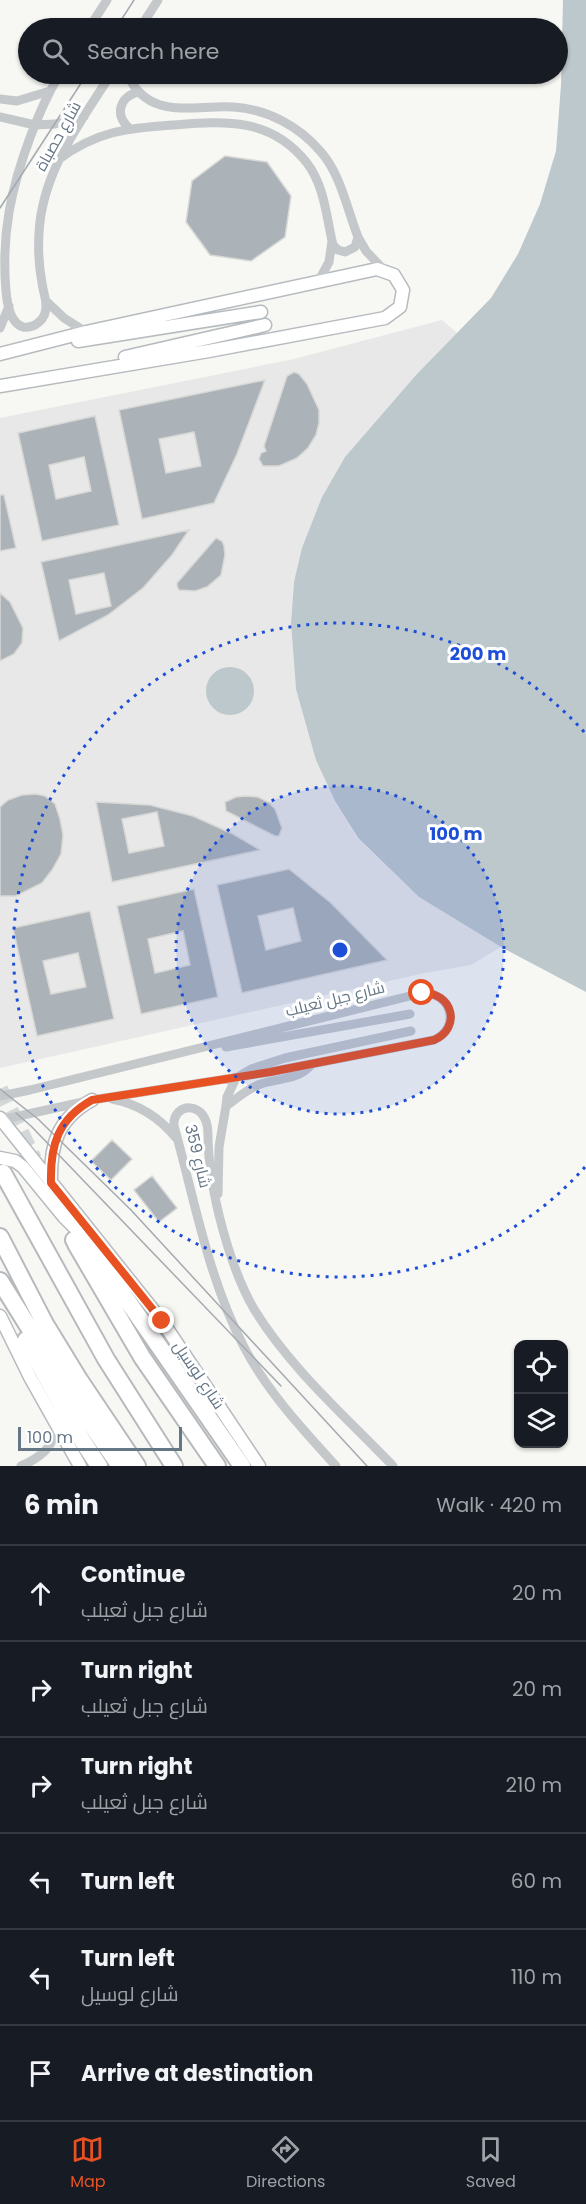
<!DOCTYPE html>
<meta charset="utf-8">
<style>
:root{--surface:#171b24;--page:#242831;--text:#f1f3f6;--muted:#9ea1a6;--line:#363941;--accent:#e85222}
body{margin:0;font-family:Poppins,Cairo,sans-serif;background:var(--page);color:var(--text)}
.controls{position:absolute;right:18px;bottom:18px;display:grid;overflow:hidden;border-radius:12px;box-shadow:0 2px 4px #0004}
.controls button{width:54px;height:54px;display:grid;place-items:center;padding:0;border:0;border-bottom:2px solid var(--line);background:var(--surface);color:var(--text);font:30px sans-serif}
.scale{position:absolute;left:18px;bottom:15px;width:164px;box-sizing:border-box;padding-left:6px;border:3px solid #657685;border-top:0;font-size:16px;line-height:21px;white-space:nowrap;color:#657685;-webkit-text-stroke:4px #fff;paint-order:stroke}
.stop{position:absolute;width:18px;height:18px;margin:-14px;border:4px solid #e85222;border-radius:50%;background:#fff}
.stop.end{background:#e85222;border-color:#fff;box-shadow:0 2px 6px #0008}
.list{margin:0;padding:0;list-style:none}
h2{display:flex;justify-content:space-between;align-items:center;height:78px;margin:0;padding:0 24px;font-size:26px}
h2 small{font-size:20px;font-weight:400;color:var(--muted)}
.list li{display:grid;grid-template-columns:39px 1fr auto;gap:18px;align-items:center;box-sizing:border-box;height:96px;padding:0 24px;border-top:2px solid var(--line)}
.list b{display:block;font-size:22px;white-space:nowrap}
.list p{margin:0;font-size:20px;white-space:nowrap;color:var(--muted)}
.list em{font-size:20px;font-style:normal;color:var(--muted)}
.icon{flex:none;width:33px;height:33px;fill:none;stroke:currentColor;stroke-width:2;stroke-linecap:round;stroke-linejoin:round}
.map{position:relative;flex:none;width:586px;height:1466px;overflow:hidden}
.search{position:absolute;background:var(--surface);box-shadow:0 2px 4px #0004;left:18px;right:18px;top:18px;height:66px;display:flex;align-items:center;gap:15px;box-sizing:border-box;padding:0 21px;border-radius:33px;color:var(--muted);font-size:22px}
.sheet{height:654px;background:var(--surface)}
nav{display:flex;justify-content:space-around;align-items:center;box-sizing:border-box;height:84px;border-top:2px solid var(--line);background:var(--surface);font-size:16px;color:var(--muted)}
nav a{display:grid;justify-items:center;gap:3px}
nav .on{color:var(--accent)}
.map>svg:first-child{display:block}
.built{fill:#e7e8e7}
.water{fill:#bcc8cc}
.building{fill:#abb3b9;stroke:#d8d8d6;stroke-width:1.5;fill-rule:evenodd}
.lines{fill:none;stroke-linecap:round;stroke-linejoin:round}
.highway-tunnel{stroke:#d2d7d8;stroke-width:16;stroke-dasharray:16 8;stroke-linecap:butt}
.secondary-casing{stroke:#b6bbc0;stroke-width:15}
.highway-casing{stroke:#b7babd;stroke-width:20}
.street{stroke:#c4c8cb;stroke-width:9}
.secondary{stroke:#fff;stroke-width:12}
.highway{stroke:#fff;stroke-width:16}
.tram{stroke:#a4aab0;stroke-width:1.5}
.route{stroke:#e85222;stroke-width:8}
.ring{fill:none;stroke:#1d4ed8;stroke-width:3;stroke-dasharray:3 6}
.labels{text-anchor:middle;dominant-baseline:central;stroke-width:6;stroke-linejoin:round;paint-order:stroke}
.street-label{font-size:16px;fill:#657685;stroke:#fff}
.centre{fill:#1d4ed8;stroke:#fff;stroke-width:3}
.ring-label{font-size:18px;text-anchor:middle;font-weight:bold;fill:#1d4ed8;stroke:#fff;stroke-width:6;stroke-linejoin:round;paint-order:stroke}
</style>
<div class="map">
<svg width="586" height="1466" viewBox="0 0 586 1466">
<rect width="100%" height="100%" fill="#f7f7f3"/>
<path class="built" d="M442 320 457 333 416 375 345 457 322 497 294 582 291 623 296 689 335 801 357 838 419 897 501 947 471 965 425 973 0 1068V418L294 359Z"/>
<path class="water" d="M563 0H586V992L501 947 419 897 358 838 335 801 316 760 296 689 291 623 294 582 302 548 322 497 345 457 416 375 491 298 518 254 540 204 556 151 561 85Z
M206 691a24 24 0 1 1 48 0a24 24 0 1 1-48 0Z"/>
<path class="building" d="M225 156 267 162 291 196 285 237 251 261 210 255 186 222 192 181Z
M294 372 299 374 307 384 319 410V423L316 435 308 448 297 458 279 466H263L259 459 261 453 266 451 264 446 287 376Z
M265 380 237 454 214 503 142 519 119 410ZM194 432 201 466 166 473 159 439Z
M95 416 119 525 42 541 18 433ZM84 457 91 491 56 499 49 465Z
M0 495H4L16 548 0 551Z
M189 530 172 555 143 588 108 615 59 641 41 562ZM104 573 111 606 76 614 69 580Z
M216 538 222 541 224 546 225 555 221 575 207 587 195 591 179 590 177 586V583Z
M0 593 10 602 23 628 22 643 14 654 0 661Z
M36 794 45 796 55 804 60 819 63 835 61 854 52 870 42 883 16 896H0V807L8 800 22 795Z
M246 796 258 797 268 802 275 809 282 828 279 836H275L226 811 225 802 236 797Z
M96 802 150 805 193 816 233 834 260 850 112 882ZM157 812 164 846 129 853 122 819Z
M289 869 331 903 387 960 242 993 217 885ZM293 908 301 941 266 950 258 916Z
M194 889 218 997 141 1014 117 906ZM183 931 190 965 155 973 148 939Z
M90 911 114 1019 37 1036 13 928ZM78 953 86 987 51 994 43 961Z
M112 1140 132 1159 111 1180 91 1161Z
M152 1176 177 1208 159 1222 134 1190Z"/>
<g class="lines">
<path class="highway-tunnel" d="M0 1089 34 1159"/>
<defs>
<path id="secondary" d="M78 341 261 312
M0 354 86 332 377 269 394 275 403 290 400 307 385 318 209 351 0 386
M125 357 265 325
M0 1118 162 1321 259 1466
M0 1158 15 1161 23 1167 64 1217 93 1246
M51 1183C50 1145 57 1119 92 1100
M0 1316 30 1377 80 1466"/>
<path id="highway" d="M3 1173 106 1359 174 1466
M0 1237 45 1324 78 1378 137 1466
M74 1240 95 1255 102 1264 242 1466
M76 1244 142 1357 217 1466
M0 1281 78 1406 120 1466
M26 1340 74 1428 99 1466"/>
</defs>
<use href="#secondary" class="secondary-casing"/>
<use href="#highway" class="highway-casing"/>
<path class="street" d="M89 28 107 0
M140 28 158 0
M60 74C47 95 40 112 31 135 11 188 1 234 6 291 7 303 10 323 23 327 28 328 35 326 39 322 44 318 46 312 46 306 46 298 43 291 42 283 39 267 38 250 39 233 42 172 80 123 111 74
M0 99 17 101 50 91
M0 117 35 125 55 124 84 117
M129 128C114 114 120 97 138 92
M58 160C96 131 128 128 173 125 225 121 271 117 307 163 325 187 326 216 333 245L338 250 345 252 355 247 358 237C347 209 341 175 321 152 299 126 267 109 233 107 191 105 149 121 127 74
M358 237 366 251 384 270
M318 282 329 262 332 241
M46 301 64 318 86 332
M0 328 9 306
M226 1047 410 1014
M0 1096 30 1090 422 993C452 992 461 1028 434 1040L270 1072 92 1100 0 1120
M112 1099C138 1104 160 1118 176 1138
M226 1106 227 1097 236 1078 251 1069 285 1058 411 1031
M218 1194 219 1147 226 1106C236 1099 246 1090 258 1085 276 1078 297 1081 311 1065
M21 1466C40 1458 53 1447 58 1427
M336 1466C303 1430 267 1391 244 1347 208 1278 195 1201 174 1126 172 1102 208 1099 208 1134 208 1163 212 1186 219 1215 227 1247 237 1280 254 1309 290 1368 345 1416 393 1466"/>
<use href="#secondary" class="secondary"/>
<use href="#highway" class="highway"/>
<path class="tram" d="M116 28 134 0
M0 208 87 74
M0 1089 38 1119 131 1210 367 1466
M16 1113 31 1126 281 1386"/>
</g>
<g class="lines">
<path class="route" d="M162 1321 51 1183C50 1145 58 1119 92 1100L270 1072 434 1040C462 1028 453 992 422 993"/>
</g>
<circle cx="340" cy="950" r="164" fill="#1d4ed8" fill-opacity=".12"/>
<g class="ring">
<circle cx="340" cy="950" r="164"/>
<path d="M585 1167A327 327 0 1 1 585 733"/>
</g>
<g class="labels">
<g class="street-label">
<text transform="translate(58 136) rotate(-61)">شارع حصباة</text>
<text transform="translate(335 999) rotate(-14)">شارع جبل ثعيلب</text>
<text transform="translate(198 1156) rotate(76)">شارع 359</text>
<text transform="translate(199 1375) rotate(56)">شارع لوسيل</text>
</g>
</g>
<circle cx="340" cy="950" r="9" class="centre"/>
<g class="ring-label">
<text x="478" y="660">200 m</text>
<text x="456" y="840">100 m</text>
</g>
</svg>
<div class="controls">
<button><svg class="icon" aria-label="locate" viewBox="0 0 24 24"><circle cx="12" cy="12" r="6"/><path d="M12 2v4M12 18v4M2 12h4M18 12h4"/></svg></button>
<button><svg class="icon" aria-label="layers" viewBox="0 0 24 24"><path d="M12 4l9 5-9 5-9-5zM3 14l9 5 9-5"/></svg></button>
</div>
<div class="scale">100 m</div>
<div class="stop" style="left:422px;top:993px"></div>
<div class="stop end" style="left:162px;top:1321px"></div>
<div class="search"><svg class="icon" aria-label="search" viewBox="0 0 24 24"><circle cx="10" cy="10" r="6"/><path d="M15 15l6 6"/></svg>Search here</div>
</div>
<section class="sheet">
<h2>6 min<small>Walk · 420 m</small></h2>
<ul class="list">
<li><svg class="icon" aria-label="ahead" viewBox="0 0 24 24"><path d="M12 20V5M6 11l6-6 6 6"/></svg><div><b>Continue</b><p>شارع جبل ثعيلب</p></div><em>20 m</em></li>
<li><svg class="icon" aria-label="right" viewBox="0 0 24 24"><path d="M7 20v-9h11M14 6l5 5-5 5"/></svg><div><b>Turn right</b><p>شارع جبل ثعيلب</p></div><em>20 m</em></li>
<li><svg class="icon" aria-label="right" viewBox="0 0 24 24"><path d="M7 20v-9h11M14 6l5 5-5 5"/></svg><div><b>Turn right</b><p>شارع جبل ثعيلب</p></div><em>210 m</em></li>
<li><svg class="icon" aria-label="left" viewBox="0 0 24 24"><path d="M17 20v-9H6M10 6l-5 5 5 5"/></svg><div><b>Turn left</b></div><em>60 m</em></li>
<li><svg class="icon" aria-label="left" viewBox="0 0 24 24"><path d="M17 20v-9H6M10 6l-5 5 5 5"/></svg><div><b>Turn left</b><p>شارع لوسيل</p></div><em>110 m</em></li>
<li><svg class="icon" aria-label="arrive" viewBox="0 0 24 24"><path d="M6 21V4h12l-3 4 3 4H6"/></svg><div><b>Arrive at destination</b></div></li>
</ul>
</section>
<nav>
<a class="on"><svg class="icon" aria-label="map" viewBox="0 0 24 24"><path d="M3 6l6-2 6 2 6-2v14l-6 2-6-2-6 2zM9 4v14M15 6v14"/></svg>Map</a>
<a><svg class="icon" aria-label="directions" viewBox="0 0 24 24"><path d="M12 3l9 9-9 9-9-9zM9 14v-3h6M13 9l2 2-2 2"/></svg>Directions</a>
<a><svg class="icon" aria-label="saved" viewBox="0 0 24 24"><path d="M7 4h10v16l-5-4-5 4z"/></svg>Saved</a>
</nav>
